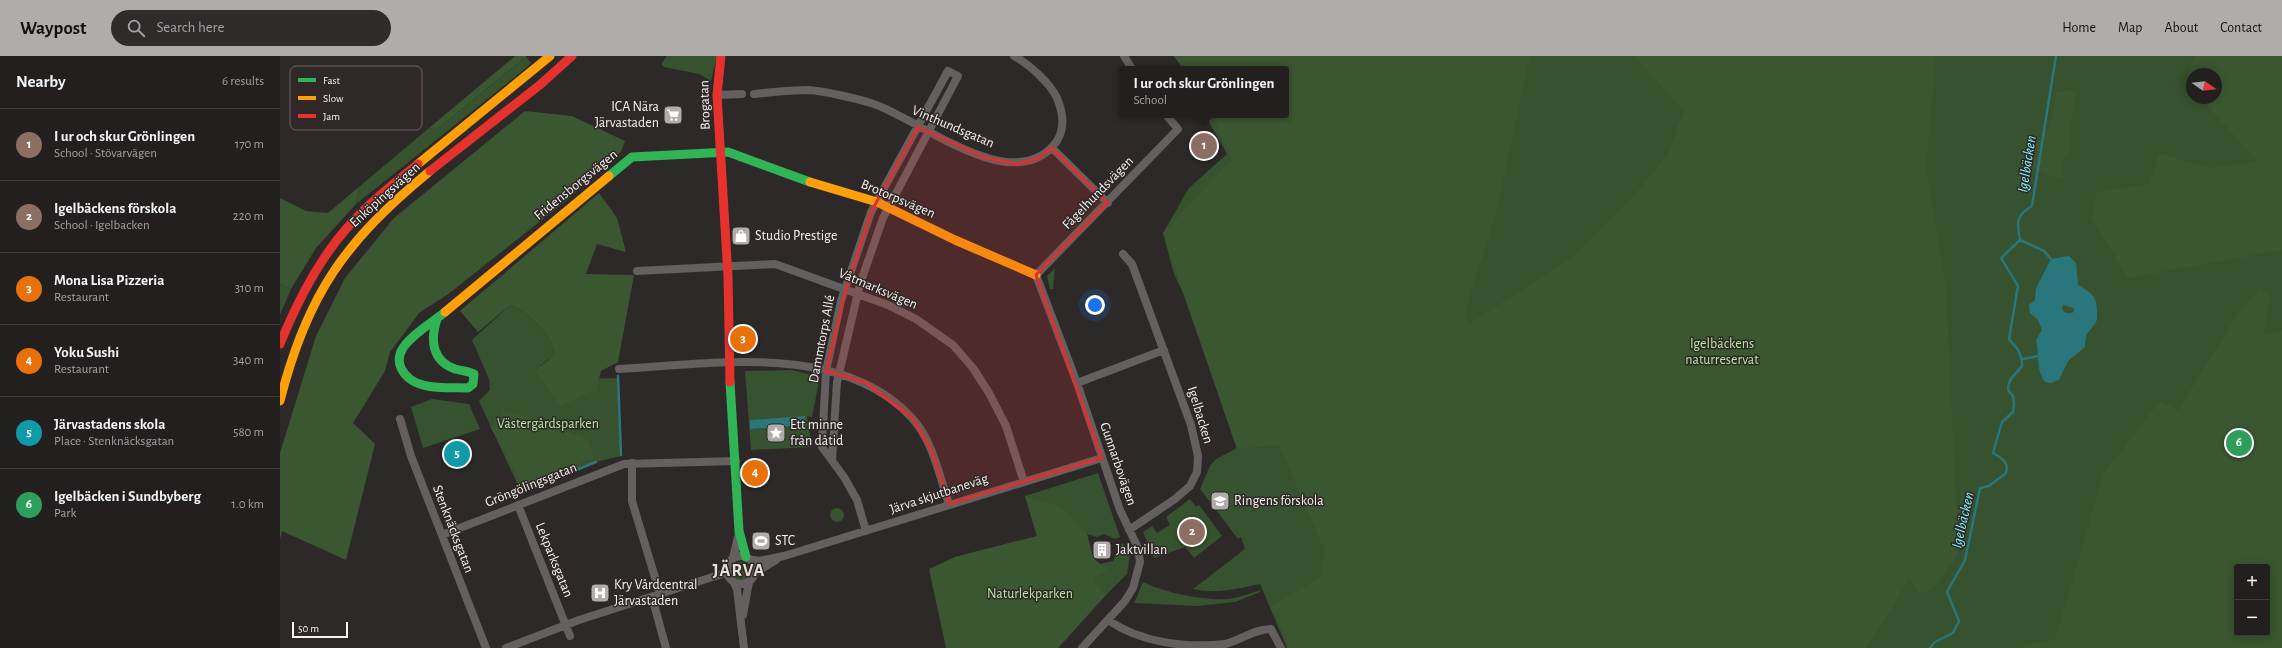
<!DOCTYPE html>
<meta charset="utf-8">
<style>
:root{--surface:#221f1e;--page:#2e2c2b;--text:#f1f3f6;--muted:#a2a2a4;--line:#3f3d3c;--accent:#b0acaa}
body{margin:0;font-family:"Alegreya Sans",sans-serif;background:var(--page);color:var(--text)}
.controls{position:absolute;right:12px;bottom:12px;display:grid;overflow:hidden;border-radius:4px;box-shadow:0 2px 10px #0003}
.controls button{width:36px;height:36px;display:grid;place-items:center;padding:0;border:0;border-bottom:1px solid var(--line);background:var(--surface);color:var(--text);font:20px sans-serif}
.compass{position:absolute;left:1906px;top:12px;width:36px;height:36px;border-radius:50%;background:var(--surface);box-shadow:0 2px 10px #0003;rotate:104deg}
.scale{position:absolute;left:12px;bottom:10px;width:56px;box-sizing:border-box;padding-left:4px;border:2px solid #f6f2f0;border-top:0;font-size:11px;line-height:14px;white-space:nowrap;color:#f6f2f0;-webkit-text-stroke:3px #2f2826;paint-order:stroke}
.you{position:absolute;left:815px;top:249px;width:14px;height:14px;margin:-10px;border:3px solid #fff;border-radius:50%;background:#1a73e8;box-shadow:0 0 0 6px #1a73e833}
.badge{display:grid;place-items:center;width:26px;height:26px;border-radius:50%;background:var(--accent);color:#fff;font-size:13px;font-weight:700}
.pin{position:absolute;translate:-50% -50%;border:2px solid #fff;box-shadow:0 1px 4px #0006}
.popup{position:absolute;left:839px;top:10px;width:170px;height:52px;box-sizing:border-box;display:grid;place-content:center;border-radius:4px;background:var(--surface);filter:drop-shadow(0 1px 3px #0005);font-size:13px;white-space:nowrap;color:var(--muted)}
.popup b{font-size:15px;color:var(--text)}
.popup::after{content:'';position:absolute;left:50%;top:100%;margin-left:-8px;border:8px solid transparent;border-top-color:var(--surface)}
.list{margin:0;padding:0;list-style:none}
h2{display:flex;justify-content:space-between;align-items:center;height:52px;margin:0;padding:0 16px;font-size:17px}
h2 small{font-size:13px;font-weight:400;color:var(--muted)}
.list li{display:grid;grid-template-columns:26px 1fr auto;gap:12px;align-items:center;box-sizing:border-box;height:72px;padding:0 16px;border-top:1px solid var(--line)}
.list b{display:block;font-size:15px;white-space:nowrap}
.list p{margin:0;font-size:13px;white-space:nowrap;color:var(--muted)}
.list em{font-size:13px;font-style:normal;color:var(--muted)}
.icon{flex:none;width:22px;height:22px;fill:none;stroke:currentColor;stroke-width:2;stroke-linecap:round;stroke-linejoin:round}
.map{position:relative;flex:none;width:2002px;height:592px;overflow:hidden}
header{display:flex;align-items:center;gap:24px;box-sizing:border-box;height:56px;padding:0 20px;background:var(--accent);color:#111}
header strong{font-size:19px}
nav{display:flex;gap:22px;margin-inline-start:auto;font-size:14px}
.search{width:280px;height:36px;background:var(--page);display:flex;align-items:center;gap:10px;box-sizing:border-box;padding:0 14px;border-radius:22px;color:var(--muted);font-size:15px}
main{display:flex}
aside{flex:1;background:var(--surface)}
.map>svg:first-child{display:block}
.green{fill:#37522e;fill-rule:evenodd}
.forest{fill:#3a5731;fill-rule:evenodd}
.water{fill:#29767c;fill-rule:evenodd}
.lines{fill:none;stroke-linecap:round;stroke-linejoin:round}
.stream{stroke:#29767c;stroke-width:2.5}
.street{stroke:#63605f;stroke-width:8}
.fast{stroke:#30b455;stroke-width:9}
.slow{stroke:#ff9f0a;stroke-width:9}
.jam{stroke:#e5322d;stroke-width:9}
.marked{fill:#d83232;fill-opacity:0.2;stroke:#d83232;stroke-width:3;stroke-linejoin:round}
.labels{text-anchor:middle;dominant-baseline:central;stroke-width:3;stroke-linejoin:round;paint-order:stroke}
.street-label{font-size:14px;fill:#f6f2f0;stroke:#2f2826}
.poi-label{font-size:14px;fill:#f6f2f0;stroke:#2f2826;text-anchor:start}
.park-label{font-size:14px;fill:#b2e9a3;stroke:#2f2826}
.water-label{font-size:15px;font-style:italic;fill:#7af3fc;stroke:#2f2826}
.district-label{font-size:18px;font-weight:bold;letter-spacing:1px;fill:#e8dfdc;stroke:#2f2826}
.key{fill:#2f2826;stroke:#6b6563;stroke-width:1}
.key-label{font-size:11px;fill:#f6f2f0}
</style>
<header>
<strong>Waypost</strong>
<div class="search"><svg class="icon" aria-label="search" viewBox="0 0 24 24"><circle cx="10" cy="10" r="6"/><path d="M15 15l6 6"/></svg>Search here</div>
<nav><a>Home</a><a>Map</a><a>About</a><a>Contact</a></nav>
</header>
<main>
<aside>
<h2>Nearby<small>6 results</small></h2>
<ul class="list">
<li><span class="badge" style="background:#8d6e63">1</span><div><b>I ur och skur Grönlingen</b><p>School · Stövarvägen</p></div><em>170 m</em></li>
<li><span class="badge" style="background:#8d6e63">2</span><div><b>Igelbäckens förskola</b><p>School · Igelbacken</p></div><em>220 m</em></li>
<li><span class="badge" style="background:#e8710a">3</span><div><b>Mona Lisa Pizzeria</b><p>Restaurant</p></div><em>310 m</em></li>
<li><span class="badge" style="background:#e8710a">4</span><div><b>Yoku Sushi</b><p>Restaurant</p></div><em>340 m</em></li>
<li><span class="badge" style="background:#0f9aa8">5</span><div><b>Järvastadens skola</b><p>Place · Stenknäcksgatan</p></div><em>580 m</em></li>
<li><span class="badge" style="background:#2e9e5b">6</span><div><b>Igelbäcken i Sundbyberg</b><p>Park</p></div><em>1.0 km</em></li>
</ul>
</aside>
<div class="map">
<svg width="2002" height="592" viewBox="0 0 2002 592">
<rect width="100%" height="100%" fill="#2d2928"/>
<path class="green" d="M387 0H437L431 25 419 18 384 11 381 8Z
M906 0H2002V592H1007L980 528C958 533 935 538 913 533L965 493 961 481 958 483 920 433 930 410 936 403 957 392 903 237 894 218 883 177 909 132 947 98 925 59H1006V13ZM1912 18H1936V42H1912ZM1957 511H1987V577H1957Z
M246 1 251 7 240 17 76 148 80 130 149 72 156 74Z
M775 212 773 233H770L767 220Z
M0 228 11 233 0 259Z
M230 249C245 253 276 282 274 299L260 310 306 323 337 322 341 400 316 406 241 436 199 345 210 334 209 323 192 284Z
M512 314 540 321 532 361 527 360 532 391 471 394 465 315ZM470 364 526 368 470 373Z
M152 343 189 348 200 373 143 392 131 351Z
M818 417 840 481 835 483 824 478 817 481 807 478 813 502 820 508 833 505 839 491 843 487 850 499 847 518 825 540 778 592H705L675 501 757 480 745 440Z
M910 443 916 451 919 449 942 480 914 502 905 491 874 502 863 476 872 470 877 477 890 469 886 461Z
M550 459a7 7 0 1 1 14 0a7 7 0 1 1-14 0Z
M452 515a9 9 0 1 1 18 0a9 9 0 1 1-18 0Z
M863 526C882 536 932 547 953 542 962 541 971 537 980 534V536L955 546 917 550 854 547Z"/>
<path class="forest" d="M235 0H247L156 74 149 72Z
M894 0H1250L1217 154 1185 257 1189 268 1291 202 1349 145 1387 100 1404 55 1354 0H1656L1646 113 1666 231 1679 498 1652 534 1640 538 1629 524 1586 592H1009L992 551 1042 519 1044 493 999 389 957 393 883 177 952 103 932 59H1006V13H903Z
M1915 0H2002V194L1848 222 1811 162 1817 136 1870 128 1878 97 1931 112 1977 105 1931 54 1922 42H1936V18H1912V28L1906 19Z
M1796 34 1790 70V95L1783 105 1784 124 1753 113 1746 94 1769 74 1776 36Z
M245 55 292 60 345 85 341 96 287 144 167 239 140 256 110 296 105 315 73 367 95 388 66 504 2 475 0 483V397L36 280 65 222 114 162Z
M80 130 76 148 36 192 11 233 0 228V142L26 155 48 157Z
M319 137 337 162 346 196 317 188 306 218 354 219 338 306 321 315 316 336 308 337 281 350 255 315 274 299C276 282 245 253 230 249L198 276 180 255Z
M1980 233 1991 240 1983 279 2002 274V592H1742L1743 588 1775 584 1823 418 1880 345 1898 354 1959 256ZM1957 511H1987V577H1957Z
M223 355 258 363 309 385 314 402 242 430 210 370 222 362Z
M745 440 781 451 807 478 813 502 828 515 812 522 825 540 778 592H666L649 513 675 501 757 480Z"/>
<path class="water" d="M1789 200 1796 207 1798 229C1810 236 1817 240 1817 254 1817 258 1818 262 1816 266 1808 279 1806 274 1805 291L1788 305 1779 324 1771 327 1765 326C1755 312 1760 299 1756 284L1762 274 1758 264 1750 257 1749 249 1755 244 1756 232 1771 203ZM1783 249 1794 252V256C1788 258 1785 258 1782 253Z
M525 360 526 369 470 373V364Z"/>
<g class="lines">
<path class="stream" d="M1740 184 1764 195 1771 203
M1743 303 1758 300
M338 320 341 399
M246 434 316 406
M1650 592 1655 586 1673 577 1679 565 1667 536 1685 504 1700 432 1709 430 1726 417C1729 406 1723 403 1713 397L1722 366 1733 356 1734 348 1733 340 1728 334C1728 321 1736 319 1742 310 1743 298 1736 291 1729 283L1738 230 1721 202 1740 184C1737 167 1735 160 1752 150L1776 0"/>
<path class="street" d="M844 0 852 13
M474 38C492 36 511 34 529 34 544 35 579 43 594 48 640 64 729 139 773 90 786 76 784 59 777 42 770 27 749 8 734 0
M437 39 462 38
M772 92 828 147
M843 198 852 208 911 369 918 400 917 416 910 430 895 443 849 474
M357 215 495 208 608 249 636 263 673 289 693 312 709 337 726 370 744 426
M339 313C431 308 562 285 632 362 653 385 659 419 669 448
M797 327 884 294
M120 363 131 400 206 592
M552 404 557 326 580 228 603 162 678 20 668 15 591 156 561 245 546 315 542 391 564 421 577 444 586 475
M352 407V445L380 538
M238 449 290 580
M162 479 344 408 456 405
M447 514a14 14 0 1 1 28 0a14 14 0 1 1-28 0Z
M453 502 459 477
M469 503 479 505 504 500 822 402
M475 517 496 504
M453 525 457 533 464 592
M372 541 386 592
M463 559 469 526
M828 564C861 587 905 592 945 588 961 584 974 573 991 573L1001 592
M226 592 299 564 448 516
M802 592 845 545 853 532 860 506 858 492 840 454 797 327 756 219 898 73 886 59"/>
<path class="fast" d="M329 120 352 101 448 96 530 126
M157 263C150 284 152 305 175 313 182 315 188 315 194 318L193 328 188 332C167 331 132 336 121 312 118 305 119 298 123 292 131 279 153 266 165 256
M450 326 459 475 466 501"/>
<path class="slow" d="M138 108 270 0
M530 126 597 146 675 184 756 219
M165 256 329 120
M0 345C27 238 65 185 150 115"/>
<path class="jam" d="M441 0 437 39 448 220 450 326
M150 115 261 28 292 0
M0 288C17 246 37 206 67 172 88 148 113 128 138 108"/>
</g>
<path class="marked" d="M638 71 707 102 737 108 758 102 772 92 828 147 756 219 822 402 669 448 651 394 632 362 586 327 546 315 566 233 591 156Z"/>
<defs>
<symbol id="supermarket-square" viewBox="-11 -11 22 22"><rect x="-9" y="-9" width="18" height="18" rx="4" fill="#b0acaa" stroke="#2f2826"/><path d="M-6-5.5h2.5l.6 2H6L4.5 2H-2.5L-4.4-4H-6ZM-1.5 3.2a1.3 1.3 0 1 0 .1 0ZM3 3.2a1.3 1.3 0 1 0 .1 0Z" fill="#fff"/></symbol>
<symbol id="shop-square" viewBox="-11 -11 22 22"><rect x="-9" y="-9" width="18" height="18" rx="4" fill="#b0acaa" stroke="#2f2826"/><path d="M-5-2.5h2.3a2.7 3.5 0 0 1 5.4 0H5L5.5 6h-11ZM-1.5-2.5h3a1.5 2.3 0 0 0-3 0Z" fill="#fff"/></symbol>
<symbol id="sight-square" viewBox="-11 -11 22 22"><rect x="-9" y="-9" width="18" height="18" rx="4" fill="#b0acaa" stroke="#2f2826"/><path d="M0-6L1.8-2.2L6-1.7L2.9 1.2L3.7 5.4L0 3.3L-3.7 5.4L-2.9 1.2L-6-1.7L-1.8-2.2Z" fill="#fff"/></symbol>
<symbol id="school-square" viewBox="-11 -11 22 22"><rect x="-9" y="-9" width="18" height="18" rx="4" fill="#b0acaa" stroke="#2f2826"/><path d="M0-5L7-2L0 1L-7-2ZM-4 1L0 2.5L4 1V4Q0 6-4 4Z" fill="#fff"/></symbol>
<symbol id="stadium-square" viewBox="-11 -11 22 22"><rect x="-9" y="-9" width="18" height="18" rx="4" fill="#b0acaa" stroke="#2f2826"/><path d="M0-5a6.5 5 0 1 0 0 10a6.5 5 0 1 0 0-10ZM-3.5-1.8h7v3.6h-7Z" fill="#fff"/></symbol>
<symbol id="building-square" viewBox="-11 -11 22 22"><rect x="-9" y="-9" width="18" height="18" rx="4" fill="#b0acaa" stroke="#2f2826"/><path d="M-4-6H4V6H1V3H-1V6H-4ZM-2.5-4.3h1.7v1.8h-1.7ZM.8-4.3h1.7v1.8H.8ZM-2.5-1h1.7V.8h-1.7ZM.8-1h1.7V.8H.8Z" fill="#fff"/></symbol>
<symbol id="hospital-square" viewBox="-11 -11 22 22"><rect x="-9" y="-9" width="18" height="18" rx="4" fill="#b0acaa" stroke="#2f2826"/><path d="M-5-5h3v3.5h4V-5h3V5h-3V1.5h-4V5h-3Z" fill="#fff"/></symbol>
</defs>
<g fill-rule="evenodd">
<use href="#supermarket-square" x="382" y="48" width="22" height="22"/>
<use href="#shop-square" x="450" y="169" width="22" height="22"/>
<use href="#sight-square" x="485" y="366" width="22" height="22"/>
<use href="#school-square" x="929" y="434" width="22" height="22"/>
<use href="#stadium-square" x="470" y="474" width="22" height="22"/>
<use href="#building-square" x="811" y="483" width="22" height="22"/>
<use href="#hospital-square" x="309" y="526" width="22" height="22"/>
</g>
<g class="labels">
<g class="street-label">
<text transform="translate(425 49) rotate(-92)">Brogatan</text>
<text transform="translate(673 71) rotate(23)">Vinthundsgatan</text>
<text transform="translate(296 129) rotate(-39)">Fridensborgsvägen</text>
<text transform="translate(818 137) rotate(-46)">Fågelhundsvägen</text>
<text transform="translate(105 139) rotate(-42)">Enköpingsvägen</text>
<text transform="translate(618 143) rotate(23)">Brotorpsvägen</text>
<text transform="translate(598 233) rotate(23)">Våtmarksvägen</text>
<text transform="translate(542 283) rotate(-79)">Dammtorps Allé</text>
<text transform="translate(920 359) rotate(73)">Igelbacken</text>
<text transform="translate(838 408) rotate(71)">Gunnarbovägen</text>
<text transform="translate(251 429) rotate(-22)">Gröngölingsgatan</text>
<text transform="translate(659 438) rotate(-18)">Järva skjutbaneväg</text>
<text transform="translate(173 473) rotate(69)">Stenknäcksgatan</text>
<text transform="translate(274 504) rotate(68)">Lekparksgatan</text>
</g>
<g class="poi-label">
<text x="379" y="51" text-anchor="end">ICA Nära<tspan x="379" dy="16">Järvastaden</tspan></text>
<text x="475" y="180">Studio Prestige</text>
<text x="510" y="369">Ett minne<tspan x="510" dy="16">från dåtid</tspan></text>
<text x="954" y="445">Ringens förskola</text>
<text x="495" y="485">STC</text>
<text x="836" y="494">Jaktvillan</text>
<text x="334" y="529">Kry Vårdcentral<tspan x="334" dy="16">Järvastaden</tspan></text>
</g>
<g class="park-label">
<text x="1442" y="288">Igelbäckens<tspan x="1442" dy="16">naturreservat</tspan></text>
<text x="268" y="368">Västergårdsparken</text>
<text x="750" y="538">Naturlekparken</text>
</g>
<g class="water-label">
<text transform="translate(1747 108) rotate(-81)">Igelbäcken</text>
<text transform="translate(1683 464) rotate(-77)">Igelbäcken</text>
</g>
<g class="district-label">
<text x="459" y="515">JÄRVA</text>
</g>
</g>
<rect x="10" y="10" width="132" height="64" rx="6" class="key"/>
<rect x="18" y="22" width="18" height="4" fill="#30b455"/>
<rect x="18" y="40" width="18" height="4" fill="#ff9f0a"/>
<rect x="18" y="58" width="18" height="4" fill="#e5322d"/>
<g class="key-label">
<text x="43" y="28">Fast</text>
<text x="43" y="46">Slow</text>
<text x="43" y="64">Jam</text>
</g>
</svg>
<div class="controls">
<button>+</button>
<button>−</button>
</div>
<svg class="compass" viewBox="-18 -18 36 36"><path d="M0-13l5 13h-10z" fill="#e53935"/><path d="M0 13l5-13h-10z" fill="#a2a2a4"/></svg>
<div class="scale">50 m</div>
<div class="you"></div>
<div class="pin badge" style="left:924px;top:90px;background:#8d6e63">1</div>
<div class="popup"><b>I ur och skur Grönlingen</b>School</div>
<div class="pin badge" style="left:912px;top:476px;background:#8d6e63">2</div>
<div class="pin badge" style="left:463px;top:283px;background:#e8710a">3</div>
<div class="pin badge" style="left:475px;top:417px;background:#e8710a">4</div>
<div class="pin badge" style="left:177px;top:398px;background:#0f9aa8">5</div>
<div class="pin badge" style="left:1959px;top:387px;background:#2e9e5b">6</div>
</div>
</main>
